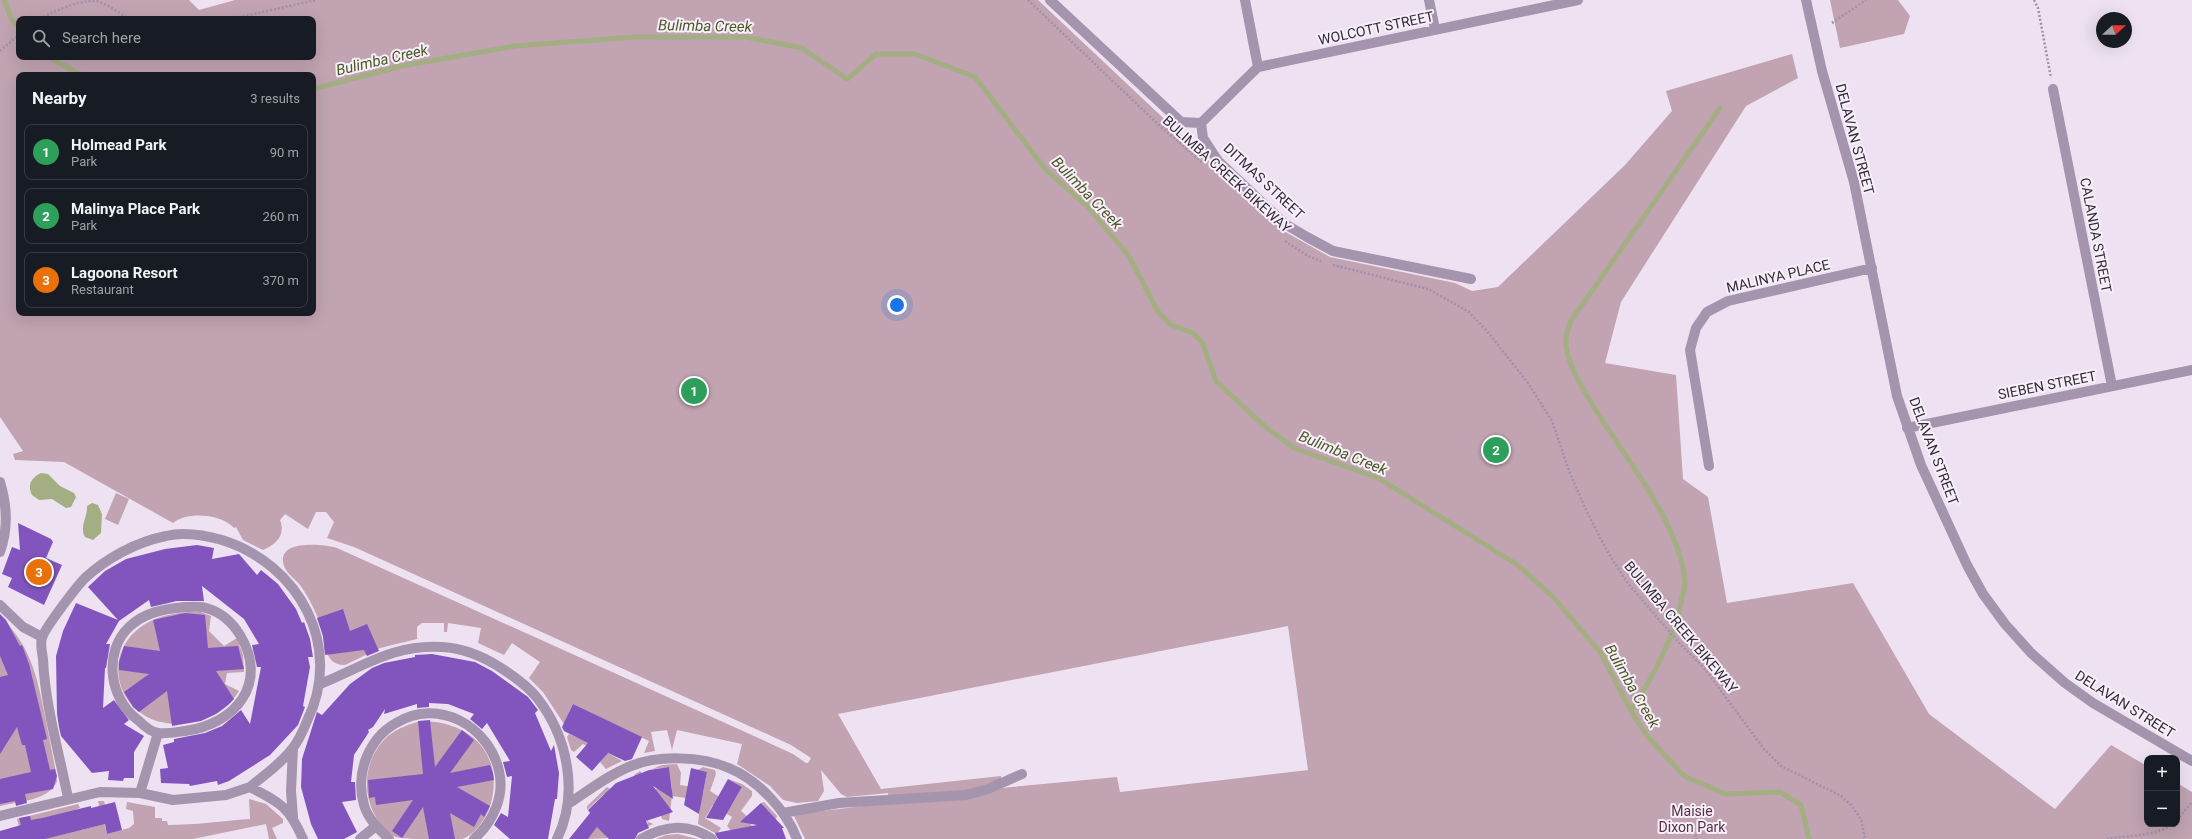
<!DOCTYPE html>
<meta charset="utf-8">
<style>
:root{--surface:#171b24;--page:#242831;--text:#f1f3f6;--muted:#9ea1a6;--line:#363941;--accent:#a6ae98}
body{margin:0;font-family:Roboto,sans-serif;background:var(--page);color:var(--text)}
.controls{position:absolute;right:12px;bottom:12px;display:grid;overflow:hidden;border-radius:8px;box-shadow:0 4px 16px #0002}
.controls button{width:36px;height:36px;display:grid;place-items:center;padding:0;border:0;border-bottom:1px solid var(--line);background:var(--surface);color:var(--text);font:20px sans-serif}
.compass{position:absolute;left:2096px;top:12px;width:36px;height:36px;border-radius:50%;background:var(--surface);box-shadow:0 4px 16px #0002;rotate:69deg}
.you{position:absolute;left:897px;top:305px;width:14px;height:14px;margin:-10px;border:3px solid #fff;border-radius:50%;background:#1a73e8;box-shadow:0 0 0 6px #1a73e833}
.badge{display:grid;place-items:center;width:26px;height:26px;border-radius:50%;background:var(--accent);color:#fff;font-size:13px;font-weight:700}
.pin{position:absolute;translate:-50% -50%;border:2px solid #fff;box-shadow:0 1px 4px #0006}
.list{margin:0;padding:0;list-style:none}
h2{display:flex;justify-content:space-between;align-items:center;height:52px;margin:0;padding:0 16px;font-size:17px}
h2 small{font-size:13px;font-weight:400;color:var(--muted)}
.list li{display:grid;grid-template-columns:26px 1fr auto;gap:12px;align-items:center;box-sizing:border-box;height:56px;margin:0 8px 8px;padding:0 8px;border:1px solid var(--line);border-radius:8px}
.list b{display:block;font-size:15px;white-space:nowrap}
.list p{margin:0;font-size:13px;white-space:nowrap;color:var(--muted)}
.list em{font-size:13px;font-style:normal;color:var(--muted)}
.icon{flex:none;width:22px;height:22px;fill:none;stroke:currentColor;stroke-width:2;stroke-linecap:round;stroke-linejoin:round}
.map{position:relative;flex:none;width:2192px;height:839px;overflow:hidden}
.search{position:absolute;background:var(--surface);box-shadow:0 4px 16px #0002;left:16px;top:16px;width:300px;height:44px;display:flex;align-items:center;gap:10px;box-sizing:border-box;padding:0 14px;border-radius:8px;color:var(--muted);font-size:15px}
.panel{position:absolute;background:var(--surface);box-shadow:0 4px 16px #0002;left:16px;top:72px;width:300px;height:244px;border-radius:8px}
.map>svg:first-child{display:block}
.green{fill:#c1a3b1;fill-rule:evenodd}
.water{fill:#a4ae83}
.lines{fill:none;stroke-linecap:round;stroke-linejoin:round}
.stream{stroke:#a4ae83;stroke-width:5}
.building{fill:#8255be}
.path{stroke:#a190ac;stroke-width:2.5;stroke-dasharray:2 2;stroke-linecap:butt}
.minor{stroke:#a494ad;stroke-width:10}
.labels{text-anchor:middle;dominant-baseline:central;stroke-width:4;stroke-linejoin:round;paint-order:stroke}
.street-label{font-size:14px;fill:#332c39;stroke:#f7effa}
.park-label{font-size:14px;fill:#563142;stroke:#f7effa}
.water-label{font-size:15px;font-style:italic;fill:#4b5924;stroke:#f7effa}
</style>
<div class="map">
<svg width="2192" height="839" viewBox="0 0 2192 839">
<rect width="100%" height="100%" fill="#eee2f2"/>
<path class="green" d="M0 0H189L199 10 235 0H1038L1282 230 1330 257 1455 283 1472 291 1498 287 1625 165 1672 111 1666 91 1792 54 1798 78 1746 106 1621 302 1605 363 1676 375 1683 479 1708 497 1727 603 1853 583 1929 714 2055 809 2111 745 2147 766V824H2177V783L2192 792V839H805L794 816 797 814 889 803 888 793 847 797 841 794 821 770 824 791 818 801 797 803 783 800 770 786 737 764 742 744 677 730 672 750 667 730 651 732 655 751 644 753 649 741 618 726 606 752 622 761 606 769 600 762 603 758 591 748 583 744 574 752 571 750 567 737 569 734 590 743 601 718 573 704 564 724 543 692 529 678 540 662 512 643 504 655 478 643 481 628 448 623 447 632H444V623H422L417 627V639L380 648 345 665C323 666 325 639 320 623 315 610 308 596 300 585 295 579 287 574 284 566 275 539 323 544 337 548L754 736 793 754 806 763H808L811 758 791 745 354 547 327 538 334 522 326 512H316L308 529 285 514 280 520C286 535 276 545 263 550L243 540 236 527 234 528C222 514 187 511 173 523L64 462 15 460 13 454 23 451 0 417ZM19 19H313V57H19ZM19 75H313V313H19ZM1288 626 1308 770 1120 792 1117 777 1001 788V776L881 789 838 714Z
M1830 0H1898L1910 16 1904 34 1840 48Z
M116 493 129 499 118 525 105 519Z
M189 612H201L211 616 209 631 224 646 237 638 243 655 244 672 227 673 225 684 239 691C228 709 213 718 193 722 107 740 82 618 189 612Z
M0 616C34 649 38 682 47 726 50 744 55 763 57 781 51 800 17 802 0 806Z
M421 721C467 721 502 750 492 799 489 814 477 834 462 839 453 839 432 839 422 839 413 839 401 839 393 836 360 811 358 763 388 736 398 728 409 724 421 721Z
M677 764 681 773 680 785 693 787 703 793 707 772 698 770 703 767 715 770 716 774 710 791 723 799 731 806 742 787 728 779 742 784 752 791V796L741 811 751 820 749 822 756 831 773 816 761 803 764 802 777 816 775 822 750 839 742 828 734 834 727 826 732 817 713 805 705 818 721 828 717 834 698 824 701 797 693 799 672 796 669 821 662 819 656 800 633 808 648 825 647 821 653 824C632 836 612 839 588 839L594 831 604 794 587 810V806L607 787 612 790 643 796 634 775 640 771 645 777 648 791 660 788 661 791 672 789 669 767 652 769 662 765Z
M249 799 266 804 283 819V823L272 828 277 839H269L266 824 193 839H22L17 819 78 804 80 808 75 810 81 830 96 826 102 819 98 801H104L105 805 100 806 107 834 129 828 134 824 133 811 126 809 127 802 155 807V818H162V821H167L168 825C195 825 222 821 250 819Z
M678 834 698 839H656L666 835Z"/>
<path class="water" d="M41 473 48 474 60 486 74 493 76 497 71 507 66 508 52 499 39 500 32 495C27 485 31 478 41 473Z
M92 503 98 505 102 514 101 533 93 540 85 537C79 527 88 516 87 506Z"/>
<g class="lines">
<path class="stream" d="M4 0 12 20 19 28
M49 57 81 75
M313 89 402 66 515 46 634 37H746L802 48 847 79 876 54H915L975 77 1046 170 1086 205 1129 256 1158 312 1171 325 1193 333 1202 342 1216 381 1262 424 1294 448 1378 478 1518 565 1554 598 1600 652 1631 711 1647 736 1684 776 1725 794 1780 792 1801 805 1809 839
M1631 711C1653 676 1674 639 1682 598 1683 593 1686 586 1685 580 1678 519 1623 456 1592 404 1582 387 1569 367 1566 346 1565 338 1568 330 1570 322L1720 108"/>
</g>
<path class="building" d="M18 523 51 539 53 542 46 558 62 565 44 605 8 587 12 578 2 574 12 547 20 550Z
M197 545 214 548 212 559 239 554 257 575 261 570 278 584 296 609 302 623 304 622 310 639 313 657H308L310 667 303 706 305 707 298 725 270 755 229 781 218 785 217 781 190 786 189 784 161 783 160 769 168 768 163 745 174 742V739L205 733 222 726 241 710 250 724 261 667H257L252 645 259 644 244 619 202 586 204 601H177L151 607 149 600 119 621 106 644H110L106 668H105L103 708 114 700 129 720 124 724 144 736 134 752V778H124L123 781 108 780 109 771 92 773 61 736 59 727 57 714 56 656 63 631 76 603 118 620 88 587 105 571 126 559 165 549Z
M343 609 350 631 367 624 379 651 367 656 364 650 325 655 323 636 317 618Z
M185 613 205 615 208 648 238 646 244 669 216 671 234 699 228 705 216 714 201 721 172 726 167 691 139 712 133 707 124 692 149 674 119 670V662L124 646 160 651 153 620Z
M0 614 6 620 20 646 22 645 29 664 47 739 43 740 50 770 55 769 57 776 53 789 25 794 27 803 16 806 15 801 0 804V779L31 772 25 745H22L17 727 0 754V677L8 675 0 656Z
M432 654 475 662 492 671 528 697 538 710 535 713 551 751 554 745 559 773 557 799H555L548 839H510L494 825 501 813 508 817 512 776 507 777 503 762 510 761 487 723 482 729 470 719 474 714 448 704 429 703V707L417 708V704L384 714 385 709 373 727 368 730 369 732 354 755 351 782H355L356 800 342 802 357 832 344 839H318L311 824 301 787 302 759 317 712 322 715 350 684 372 668 384 663 415 657V655Z
M573 704 642 737 632 759 625 761 608 753 592 771 576 757 588 743 564 731 562 727Z
M430 720 435 767 462 730 474 740 450 773 490 765 493 773 494 780 457 787 490 806 484 817 481 814 474 827 450 813 455 839H429L423 807 402 838 392 831 413 800 376 805 375 797 369 798 368 780 423 774 418 721Z
M669 767 673 799 653 786 673 812 646 821 649 828 638 833 635 839H609L597 827 588 839H569L590 813 588 810 616 783 649 770Z
M691 768 707 772 699 814 684 805Z
M728 779 742 787 723 820 706 818Z
M115 802 122 830 107 834 105 824 45 839H0V831L21 825 19 818 30 816 31 820 42 818 91 806V808Z
M761 803 784 828H782L786 839H718L715 833 757 825 740 822Z"/>
<g class="lines">
<path class="path" d="M1028 0 1162 128 1203 163
M2034 0 2038 8 2051 78
M40 19C54 11 79 0 96 1 108 4 119 13 129 19
M231 19 316 0
M1832 23 1866 0
M0 51 19 35
M1285 241 1308 256 1321 261
M1333 265 1428 289 1469 312 1487 331 1528 383 1552 421 1569 471 1586 510 1607 551 1626 581 1681 645 1704 668 1764 749 1781 766 1841 796 1851 805 1861 819 1865 839
M2177 820 2192 802
M1690 824 1697 839
M2107 839C2127 835 2156 837 2172 824"/>
<path class="minor" d="M1050 0 1181 122 1201 123 1203 138 1218 161 1285 224 1307 237 1333 251 1471 279
M1245 0 1258 67
M1429 0 1435 29
M1806 0 1822 71 1854 182 1897 396 1921 465 1967 565 1983 594 2005 624 2031 653 2065 683 2093 703 2192 761
M2053 89 2112 386
M1201 123 1258 67 1578 0
M1907 428 2192 370
M1709 466 1690 350 1696 328 1707 312 1728 301 1872 268
M0 482C7 505 8 530 0 552
M0 605 23 627 42 637
M185 607C191 607 199 606 206 608 221 612 232 622 240 635 269 683 236 724 185 731 177 732 166 734 158 733 151 732 143 725 138 720 109 699 103 652 129 627 145 612 164 609 185 607Z
M320 684C363 667 393 644 442 647 463 648 484 657 501 668 515 677 528 686 538 699 568 738 579 794 557 839
M293 748 291 791 293 817
M140 793 158 733
M68 798C59 752 45 705 43 659 42 653 40 644 42 638 44 629 77 586 85 578 107 558 136 542 166 536 183 532 204 535 222 540 299 564 344 646 307 721 303 731 299 741 292 749 281 764 264 775 250 787
M568 804C588 791 608 775 631 766 658 755 701 756 729 768 758 780 786 810 797 839
M783 813 839 803 966 795 988 789 1022 774
M0 816 100 792 140 793 173 800 226 795 250 787C281 803 289 807 303 839
M360 839 376 826
M389 839C379 829 368 819 364 805 355 774 368 739 396 723 438 697 489 726 499 771 505 796 493 822 474 839
M641 839C666 825 688 823 712 839"/>
</g>
<g class="labels">
<g class="street-label">
<text transform="translate(1376 28) rotate(-12)">WOLCOTT STREET</text>
<text transform="translate(1855 139) rotate(75)">DELAVAN STREET</text>
<text transform="translate(1227 174) rotate(42)">BULIMBA CREEK BIKEWAY</text>
<text transform="translate(1264 181) rotate(43)">DITMAS STREET</text>
<text transform="translate(2096 235) rotate(79)">CALANDA STREET</text>
<text transform="translate(1778 276) rotate(-13)">MALINYA PLACE</text>
<text transform="translate(2047 385) rotate(-11)">SIEBEN STREET</text>
<text transform="translate(1934 451) rotate(69)">DELAVAN STREET</text>
<text transform="translate(1681 627) rotate(50)">BULIMBA CREEK BIKEWAY</text>
<text transform="translate(2125 704) rotate(32)">DELAVAN STREET</text>
</g>
<g class="park-label">
<text x="1692" y="811">Maisie<tspan x="1692" dy="16">Dixon Park</tspan></text>
</g>
<g class="water-label">
<text transform="translate(705 26) rotate(1)">Bulimba Creek</text>
<text transform="translate(382 60) rotate(-13)">Bulimba Creek</text>
<text transform="translate(1087 193) rotate(46)">Bulimba Creek</text>
<text transform="translate(1343 453) rotate(22)">Bulimba Creek</text>
<text transform="translate(1632 686) rotate(60)">Bulimba Creek</text>
</g>
</g>
</svg>
<div class="controls">
<button>+</button>
<button>−</button>
</div>
<svg class="compass" viewBox="-18 -18 36 36"><path d="M0-13l5 13h-10z" fill="#e53935"/><path d="M0 13l5-13h-10z" fill="#9ea1a6"/></svg>
<div class="you"></div>
<div class="pin badge" style="left:694px;top:391px;background:#2e9e5b">1</div>
<div class="pin badge" style="left:1496px;top:450px;background:#2e9e5b">2</div>
<div class="pin badge" style="left:39px;top:572px;background:#e8710a">3</div>
<div class="search"><svg class="icon" aria-label="search" viewBox="0 0 24 24"><circle cx="10" cy="10" r="6"/><path d="M15 15l6 6"/></svg>Search here</div>
<section class="panel">
<h2>Nearby<small>3 results</small></h2>
<ul class="list">
<li><span class="badge" style="background:#2e9e5b">1</span><div><b>Holmead Park</b><p>Park</p></div><em>90 m</em></li>
<li><span class="badge" style="background:#2e9e5b">2</span><div><b>Malinya Place Park</b><p>Park</p></div><em>260 m</em></li>
<li><span class="badge" style="background:#e8710a">3</span><div><b>Lagoona Resort</b><p>Restaurant</p></div><em>370 m</em></li>
</ul>
</section>
</div>
